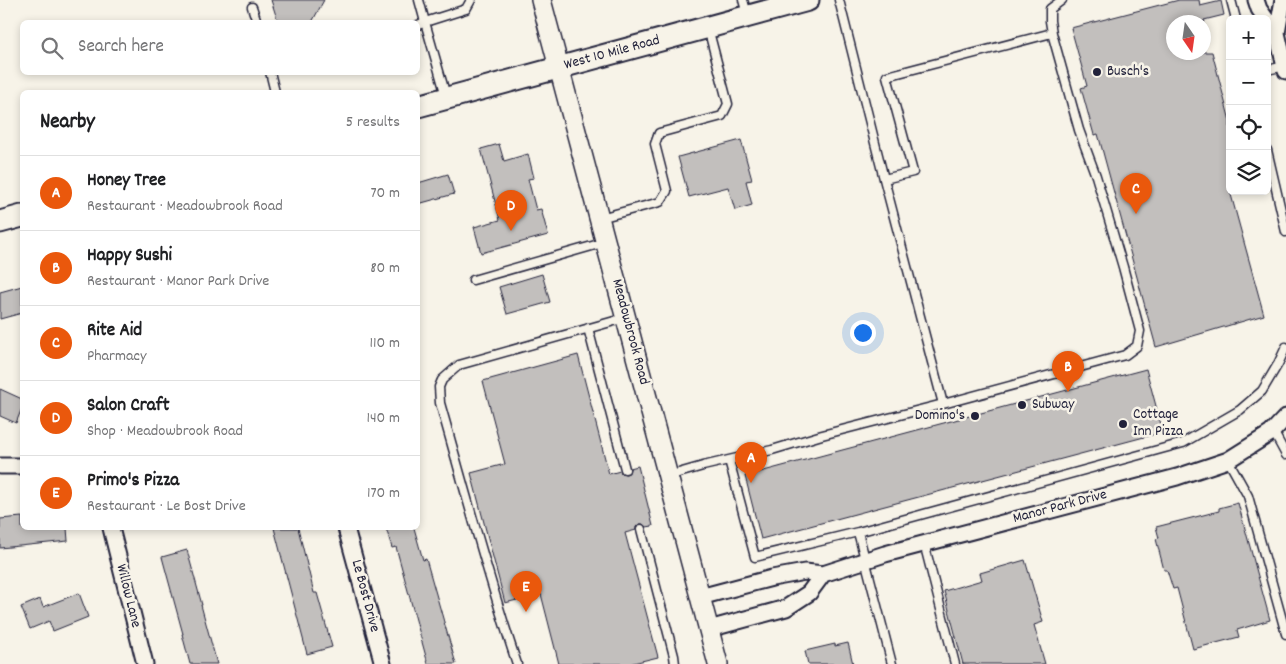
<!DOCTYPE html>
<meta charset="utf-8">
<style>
:root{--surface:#fff;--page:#f2f2f2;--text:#202124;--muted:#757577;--line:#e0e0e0;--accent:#ea580c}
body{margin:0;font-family:Dekko,sans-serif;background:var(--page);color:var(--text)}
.controls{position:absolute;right:15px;top:15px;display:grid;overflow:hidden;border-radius:8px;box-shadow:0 2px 8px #0003}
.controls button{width:45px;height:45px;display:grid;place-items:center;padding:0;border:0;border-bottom:1px solid var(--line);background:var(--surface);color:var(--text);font:25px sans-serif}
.compass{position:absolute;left:1166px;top:15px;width:45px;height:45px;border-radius:50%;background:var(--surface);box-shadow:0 2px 8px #0003;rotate:167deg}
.you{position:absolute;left:862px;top:332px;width:18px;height:18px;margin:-12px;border:4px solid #fff;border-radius:50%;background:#1a73e8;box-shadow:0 0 0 8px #1a73e833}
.badge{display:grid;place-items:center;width:32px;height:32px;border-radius:50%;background:var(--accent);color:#fff;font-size:16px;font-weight:700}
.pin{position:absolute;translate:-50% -41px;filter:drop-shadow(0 1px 2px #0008)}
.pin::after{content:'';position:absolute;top:26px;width:18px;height:15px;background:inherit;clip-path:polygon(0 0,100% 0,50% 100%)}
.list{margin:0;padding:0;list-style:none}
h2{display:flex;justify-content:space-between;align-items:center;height:65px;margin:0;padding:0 20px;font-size:21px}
h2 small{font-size:16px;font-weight:400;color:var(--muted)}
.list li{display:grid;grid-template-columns:32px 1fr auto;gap:15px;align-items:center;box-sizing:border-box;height:75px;padding:0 20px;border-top:1px solid var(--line)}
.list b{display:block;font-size:19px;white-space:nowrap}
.list p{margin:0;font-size:16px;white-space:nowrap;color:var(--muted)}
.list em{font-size:16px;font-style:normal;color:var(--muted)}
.icon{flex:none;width:28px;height:28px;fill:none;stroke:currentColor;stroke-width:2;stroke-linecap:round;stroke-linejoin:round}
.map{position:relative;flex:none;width:1286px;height:664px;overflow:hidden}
.search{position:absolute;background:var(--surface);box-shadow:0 2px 8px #0003;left:20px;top:20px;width:400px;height:55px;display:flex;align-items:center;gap:12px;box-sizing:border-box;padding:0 18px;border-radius:8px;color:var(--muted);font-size:19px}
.panel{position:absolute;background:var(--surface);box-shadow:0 2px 8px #0003;left:20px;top:90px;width:400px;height:440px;border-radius:8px}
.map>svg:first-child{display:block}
.building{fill:#c2bfbd;stroke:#22223b}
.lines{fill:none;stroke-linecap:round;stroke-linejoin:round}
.service-casing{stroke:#22223b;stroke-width:11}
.minor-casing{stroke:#22223b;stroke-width:19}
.tertiary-casing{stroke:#22223b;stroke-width:22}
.secondary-casing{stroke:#22223b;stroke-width:25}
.service{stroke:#f7f3e8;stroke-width:8}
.minor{stroke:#f7f3e8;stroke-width:15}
.tertiary{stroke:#f7f3e8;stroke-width:19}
.secondary{stroke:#f7f3e8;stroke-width:21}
.poi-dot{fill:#22223b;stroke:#f7f3e8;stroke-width:2}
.labels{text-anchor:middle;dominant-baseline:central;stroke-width:5;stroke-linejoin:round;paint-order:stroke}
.street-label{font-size:15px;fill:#22223b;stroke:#f7f3e8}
.poi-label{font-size:15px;fill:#22223b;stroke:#f7f3e8;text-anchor:start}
</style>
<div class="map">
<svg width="1286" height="664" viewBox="0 0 1286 664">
<rect width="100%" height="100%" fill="#f7f3e8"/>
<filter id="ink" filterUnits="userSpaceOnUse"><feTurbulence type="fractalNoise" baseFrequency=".02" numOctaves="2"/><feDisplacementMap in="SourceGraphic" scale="10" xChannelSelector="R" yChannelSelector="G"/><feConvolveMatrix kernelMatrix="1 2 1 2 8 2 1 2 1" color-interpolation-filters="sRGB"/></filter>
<g filter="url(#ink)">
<path class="building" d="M271 0H324L312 22H278Z
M1179 0H1199L1200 6 1221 1 1224 15 1204 20 1205 22H1174V52H1212L1230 121V191L1264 315 1156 347 1098 134 1094 135 1081 88 1087 86 1071 28Z
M741 140 752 180 746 181 752 205 735 210 728 187 689 197 678 157Z
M499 144 504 161 528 154 534 178 528 179 536 210 541 209 548 235 481 253 474 227 500 220 481 149Z
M448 174 454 194 418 204V183Z
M542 274 550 302 507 314 499 287Z
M22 286V313L0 319V292Z
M578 355 609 474 620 471 621 473 626 474 629 473 630 468 638 466 653 526 646 527 643 524H639L636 527V530L625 533 658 657 629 664H559L541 594 505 603 471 473 505 464 483 381Z
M1146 369 1163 432 761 539 745 476Z
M0 389 22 399V408L16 423 0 416Z
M1238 503 1270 620 1237 630 1239 637 1193 649 1177 588 1173 589 1167 570H1164L1156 539 1159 538 1156 527 1219 511V508Z
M22 517V528H67L68 541 0 548V519Z
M274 528H298L314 593H317L332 647 307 654Z
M386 528H414L423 560 426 559 456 664H428L396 547 392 548Z
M187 550 202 605H201L217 664H190L182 634H183L162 557Z
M1025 560 1043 622 1034 625 1045 664H963L944 591 982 580 980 573Z
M79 593 88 617 53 631 49 621 30 629 21 607 40 599 43 607Z
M848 643 853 664H808L805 651 835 644V646Z"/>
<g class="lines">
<defs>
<path id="service" d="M743 0 747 14
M839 0 884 179 943 404
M1231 0 1236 19
M252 7 257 22
M418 25 425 22 419 0
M1052 33 1050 21V9L1062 0
M1267 70 1285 66
M270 72 275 92
M446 96 425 22 466 9 471 0
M1267 150 1286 232
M600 218 660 202 667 191 655 144 659 133 722 116 728 104 708 28
M473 280 606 242
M588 328 625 469
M1273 431 1286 455
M729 460 755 557 858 532 1183 443 1240 410 1262 391 1278 364 1286 347
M1228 460 1248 496 1286 634
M668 476 703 466 772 450 822 435 943 404 1125 355 1137 346 1140 331 1123 267 1096 176 1079 130 1052 33 887 76 913 172 884 179
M641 529 674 656 675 664
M858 532 892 664
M924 543 955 664
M517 664C488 578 465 490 440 403L439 387 442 380 459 365 625 318"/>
<path id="minor" d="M1256 0 1259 9 1266 19
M1283 0 1277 33 1286 71
M0 466H22
M111 528 145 664
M346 528 383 664
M700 597 772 578 805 572 823 574 885 554 1177 477 1228 460 1271 433 1286 417
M709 629 786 608 809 593 823 574"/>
<path id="tertiary" d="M541 0 718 664"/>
<path id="secondary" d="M418 106 808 0
M0 222 22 216"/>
</defs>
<use href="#service" class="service-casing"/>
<use href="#minor" class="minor-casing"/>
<use href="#tertiary" class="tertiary-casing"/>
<use href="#secondary" class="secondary-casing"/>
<use href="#service" class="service"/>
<use href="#minor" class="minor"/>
<use href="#tertiary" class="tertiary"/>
<use href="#secondary" class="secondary"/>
</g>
</g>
<g class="poi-dot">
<circle cx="1097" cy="72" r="5"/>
<circle cx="1022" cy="405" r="5"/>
<circle cx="975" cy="416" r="5"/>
<circle cx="1123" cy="424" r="5"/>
</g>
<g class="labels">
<g class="street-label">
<text transform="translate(612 53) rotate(-15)">West 10 Mile Road</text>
<text transform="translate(630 332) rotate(75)">Meadowbrook Road</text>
<text transform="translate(1060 507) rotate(-15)">Manor Park Drive</text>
<text transform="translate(128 596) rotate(76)">Willow Lane</text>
<text transform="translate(365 596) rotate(75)">Le Bost Drive</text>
</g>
<g class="poi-label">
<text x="1107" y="72">Busch's</text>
<text x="1032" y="405">Subway</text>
<text x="1133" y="415">Cottage<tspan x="1133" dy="17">Inn Pizza</tspan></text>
<text x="965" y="416" text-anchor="end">Domino's</text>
</g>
</g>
</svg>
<div class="controls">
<button>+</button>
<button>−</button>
<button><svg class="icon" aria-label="locate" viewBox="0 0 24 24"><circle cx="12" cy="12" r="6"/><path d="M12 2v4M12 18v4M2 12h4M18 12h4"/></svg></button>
<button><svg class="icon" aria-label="layers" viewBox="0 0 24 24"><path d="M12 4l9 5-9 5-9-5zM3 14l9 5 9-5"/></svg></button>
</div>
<svg class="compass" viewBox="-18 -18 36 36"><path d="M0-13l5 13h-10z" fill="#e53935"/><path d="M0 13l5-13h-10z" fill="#757577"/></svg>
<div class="you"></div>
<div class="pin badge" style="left:751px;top:483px">A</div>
<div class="pin badge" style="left:1068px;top:392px">B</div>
<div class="pin badge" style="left:1136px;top:214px">C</div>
<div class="pin badge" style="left:511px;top:231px">D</div>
<div class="pin badge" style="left:526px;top:612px">E</div>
<div class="search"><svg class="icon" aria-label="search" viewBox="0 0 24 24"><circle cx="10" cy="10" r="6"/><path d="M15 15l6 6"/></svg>Search here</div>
<section class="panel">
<h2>Nearby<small>5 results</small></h2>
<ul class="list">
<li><span class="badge">A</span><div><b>Honey Tree</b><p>Restaurant · Meadowbrook Road</p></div><em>70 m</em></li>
<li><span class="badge">B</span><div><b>Happy Sushi</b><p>Restaurant · Manor Park Drive</p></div><em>80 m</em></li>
<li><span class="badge">C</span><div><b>Rite Aid</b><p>Pharmacy</p></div><em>110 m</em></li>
<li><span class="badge">D</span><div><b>Salon Craft</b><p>Shop · Meadowbrook Road</p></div><em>140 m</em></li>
<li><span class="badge">E</span><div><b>Primo's Pizza</b><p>Restaurant · Le Bost Drive</p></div><em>170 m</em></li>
</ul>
</section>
</div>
